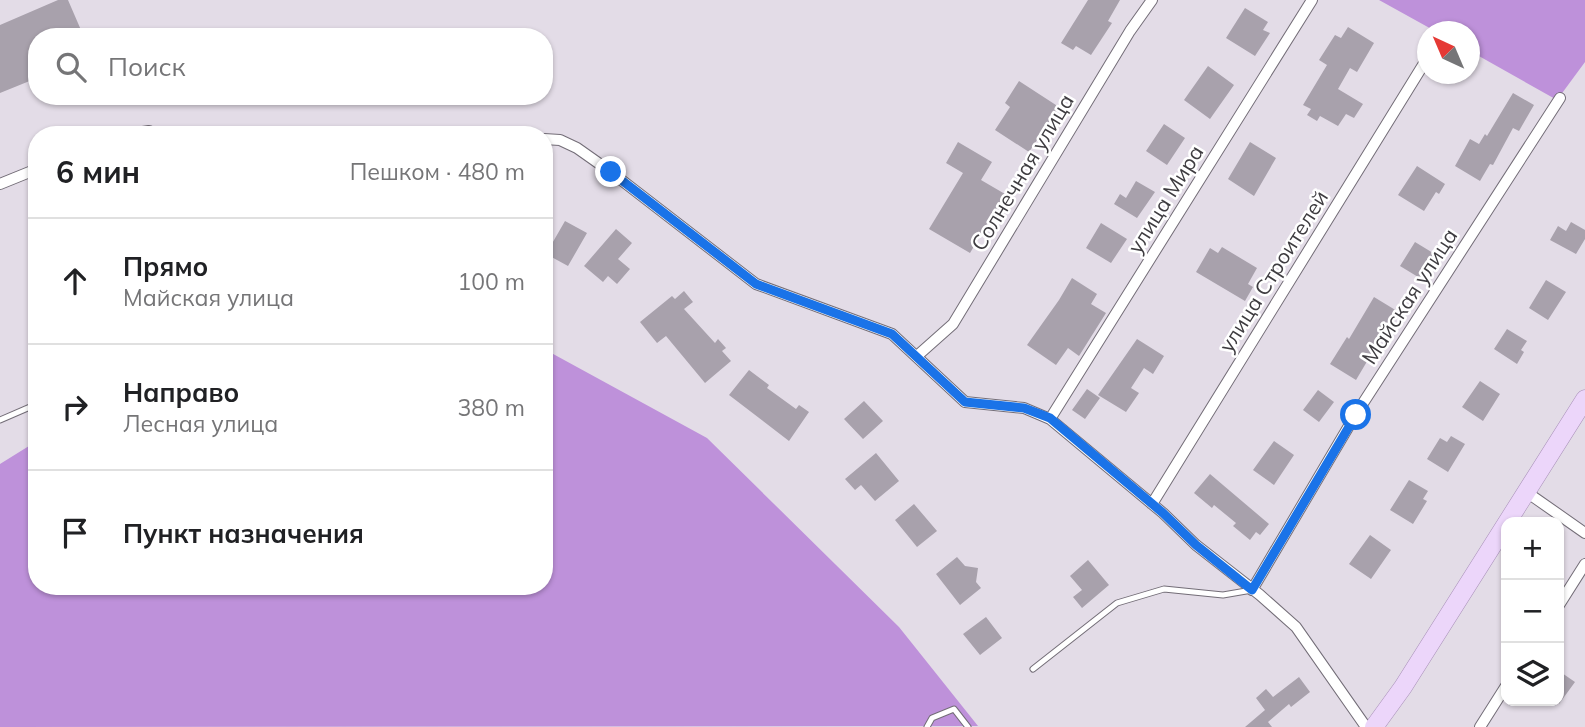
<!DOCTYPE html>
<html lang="ru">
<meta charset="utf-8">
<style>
:root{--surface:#fff;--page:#f2f2f2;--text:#202124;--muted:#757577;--line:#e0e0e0}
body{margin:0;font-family:Mulish,sans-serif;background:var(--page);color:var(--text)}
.controls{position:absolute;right:21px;bottom:21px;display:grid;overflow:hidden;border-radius:14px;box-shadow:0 2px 5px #0004}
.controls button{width:63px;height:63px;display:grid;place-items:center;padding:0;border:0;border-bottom:2px solid var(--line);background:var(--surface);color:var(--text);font:35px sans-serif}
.compass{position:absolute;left:1417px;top:21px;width:63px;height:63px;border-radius:50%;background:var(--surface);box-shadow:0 2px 5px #0004;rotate:316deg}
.stop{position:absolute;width:21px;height:21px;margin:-16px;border:5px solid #1a73e8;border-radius:50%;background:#fff}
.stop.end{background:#1a73e8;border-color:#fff;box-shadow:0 2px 7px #0008}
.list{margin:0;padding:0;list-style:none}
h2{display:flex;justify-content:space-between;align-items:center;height:91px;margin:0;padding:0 28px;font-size:30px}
h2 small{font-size:23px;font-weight:400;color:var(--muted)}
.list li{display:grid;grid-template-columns:46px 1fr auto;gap:21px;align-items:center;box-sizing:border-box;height:126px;padding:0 28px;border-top:2px solid var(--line)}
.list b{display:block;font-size:26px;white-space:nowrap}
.list p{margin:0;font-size:23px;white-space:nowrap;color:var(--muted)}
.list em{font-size:23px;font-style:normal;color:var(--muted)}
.icon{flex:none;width:38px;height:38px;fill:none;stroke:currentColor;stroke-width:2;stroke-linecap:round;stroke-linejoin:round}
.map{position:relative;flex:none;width:1585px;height:727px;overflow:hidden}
.search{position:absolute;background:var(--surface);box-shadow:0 2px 5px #0004;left:28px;top:28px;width:525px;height:77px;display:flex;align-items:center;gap:18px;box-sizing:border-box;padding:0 24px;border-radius:28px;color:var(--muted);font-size:26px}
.panel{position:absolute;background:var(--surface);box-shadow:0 2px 5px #0004;left:28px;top:126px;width:525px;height:469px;border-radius:28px}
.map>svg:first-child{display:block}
.forest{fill:#be91da}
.building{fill:#a8a1ac}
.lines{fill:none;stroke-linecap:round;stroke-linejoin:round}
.service-casing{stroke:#736d77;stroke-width:7}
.minor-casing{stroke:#736d77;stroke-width:12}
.primary-casing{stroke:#a78fb7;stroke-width:19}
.service{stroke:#fff;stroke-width:5}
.minor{stroke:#fff;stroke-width:10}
.primary{stroke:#ecd6fa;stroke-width:18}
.route{stroke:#1a73e8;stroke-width:9}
.labels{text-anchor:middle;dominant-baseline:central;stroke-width:5;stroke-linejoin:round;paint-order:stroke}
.street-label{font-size:21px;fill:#3e3c40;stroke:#fff}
</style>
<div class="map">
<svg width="1585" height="727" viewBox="0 0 1585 727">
<rect width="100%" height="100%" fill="#e3dce7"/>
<path class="forest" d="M1379 0H1585V62L1557 100 1470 51V32L1435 31Z
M544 349 707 438 899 627 978 726 0 727V464L37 441V586H544Z"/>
<path class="building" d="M58 0H68L84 37H37V78L0 93V25Z
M1088 0H1120L1108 21 1112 23 1091 55 1076 46 1073 50 1061 43Z
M1245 8 1268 22 1263 30 1270 33 1255 56 1226 38Z
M1348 27 1374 43 1357 72 1350 68 1338 89 1363 104 1354 118 1346 114 1338 126 1320 116 1317 121 1307 115 1311 109 1303 105 1327 65 1319 60 1335 35 1341 38Z
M1208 66 1234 85 1210 119 1184 100Z
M1019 81 1059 107 1029 152 995 130 1010 107 1005 103Z
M1513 93 1534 105 1519 131 1513 128 1493 165 1490 164 1480 181 1455 166 1470 139 1479 144 1485 134 1487 136Z
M1164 124 1185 138 1167 165 1146 151Z
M958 142 992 162 981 180 1005 194 970 253 929 229 963 173 946 163Z
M1250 142 1276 158 1254 196 1228 179Z
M1417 166 1445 184 1439 194 1436 192 1424 211 1398 195Z
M1136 181 1155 192 1137 218 1114 204 1120 194 1126 198Z
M565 221 587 233 568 266 546 254Z
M1571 222 1585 230V239L1576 254 1550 240 1558 226 1566 231Z
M1101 223 1127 239 1111 263 1086 248Z
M616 229 632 243 618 259 630 269 617 284 608 276 603 282 584 266Z
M1415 242 1438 256 1423 280 1400 266Z
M1222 247 1257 268 1248 284 1253 287 1245 301 1196 272 1210 248 1218 253Z
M1072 278 1097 294 1091 304 1106 313 1079 356 1068 348 1056 365 1027 345 1059 300Z
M1546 280 1566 292 1548 320 1529 308Z
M684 291 693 302 684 309 715 343 718 339 726 348 722 351 731 361 705 383 666 336 657 343 640 322 672 296 675 299Z
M1374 297 1397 311 1356 380 1330 364 1347 337 1349 339Z
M1507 329 1527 341 1521 350 1524 352 1517 364 1494 349Z
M1137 339 1164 356 1153 374 1144 368 1131 388 1139 393 1126 412 1098 395Z
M749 370 769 385 767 388 796 409 799 405 809 412 789 441 729 395Z
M1480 381 1500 394 1483 421 1462 407Z
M1087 389 1100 398 1085 419 1072 410Z
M1318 390 1334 402 1319 422 1303 410Z
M864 401 883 421 863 439 844 419Z
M1451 436 1465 444 1448 472 1427 459 1440 438 1447 442Z
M1274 441 1294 455 1274 485 1253 470Z
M876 453 899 481 875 501 861 485 855 490 845 479Z
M1210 474 1269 524 1260 535 1256 532 1250 540 1233 526 1236 523 1214 505 1212 508 1194 493Z
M1409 480 1428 491 1423 499 1427 501 1413 524 1390 510Z
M914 504 937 531 917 547 895 520Z
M1370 535 1391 550 1371 579 1349 564Z
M957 557 965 566 978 568 976 582 981 588 960 605 936 574Z
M1088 560 1109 585 1082 608 1073 597 1082 590 1070 576Z
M986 617 1002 638 980 655 963 634Z
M1559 671 1575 682 1559 704Z
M1299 677 1310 692 1291 707 1289 704 1268 722 1272 727H1245L1265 710 1256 698 1266 689 1273 697Z"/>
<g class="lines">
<defs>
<path id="service" d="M0 420 37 404
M1033 669 1117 603 1164 589 1223 595 1252 590
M927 727 932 718 954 709 968 727"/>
<path id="minor" d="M124 135 149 131 158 135
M544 139 560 140 577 148 611 172 756 284 892 334 965 402 1024 408 1050 419 1163 513 1196 545 1260 595 1296 627 1366 727
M0 184 37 169
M917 356 953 324 1130 31 1152 0
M1050 419 1312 0
M1525 491 1585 533
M1152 504 1428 57
M1252 590 1356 414 1560 98
M1559 605 1585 564
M1480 727 1506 686"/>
<path id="primary" d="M1374 727 1403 687 1585 399"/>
</defs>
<use href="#service" class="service-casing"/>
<use href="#minor" class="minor-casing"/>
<use href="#primary" class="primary-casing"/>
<use href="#service" class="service"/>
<use href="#minor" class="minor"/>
<use href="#primary" class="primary"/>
</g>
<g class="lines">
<path class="route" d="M611 172 756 284 892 334 965 402 1024 408 1050 418 1163 513 1196 545 1252 590 1356 415"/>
</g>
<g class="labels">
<g class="street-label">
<text transform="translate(1022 172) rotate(-59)">Солнечная улица</text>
<text transform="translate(1165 199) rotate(-58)">улица Мира</text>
<text transform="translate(1273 271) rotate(-58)">улица Строителей</text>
<text transform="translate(1409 296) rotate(-57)">Майская улица</text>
</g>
</g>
</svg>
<div class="controls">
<button>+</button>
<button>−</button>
<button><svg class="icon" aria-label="layers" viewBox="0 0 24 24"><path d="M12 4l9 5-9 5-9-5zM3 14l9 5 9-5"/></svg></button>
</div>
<svg class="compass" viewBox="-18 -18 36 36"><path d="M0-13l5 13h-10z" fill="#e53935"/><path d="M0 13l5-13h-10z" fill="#757577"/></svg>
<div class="stop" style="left:1356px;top:415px"></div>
<div class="stop end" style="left:611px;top:172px"></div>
<div class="search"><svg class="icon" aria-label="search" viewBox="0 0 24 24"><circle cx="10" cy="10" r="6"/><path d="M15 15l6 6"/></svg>Поиск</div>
<section class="panel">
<h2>6 мин<small>Пешком · 480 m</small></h2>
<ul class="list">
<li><svg class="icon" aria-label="ahead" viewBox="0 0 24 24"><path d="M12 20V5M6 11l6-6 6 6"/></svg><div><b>Прямо</b><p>Майская улица</p></div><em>100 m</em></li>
<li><svg class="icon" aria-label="right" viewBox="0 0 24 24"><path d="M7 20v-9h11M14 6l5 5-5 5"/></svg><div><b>Направо</b><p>Лесная улица</p></div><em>380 m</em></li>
<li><svg class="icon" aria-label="arrive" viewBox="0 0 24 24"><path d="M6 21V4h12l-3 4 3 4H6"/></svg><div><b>Пункт назначения</b></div></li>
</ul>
</section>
</div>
